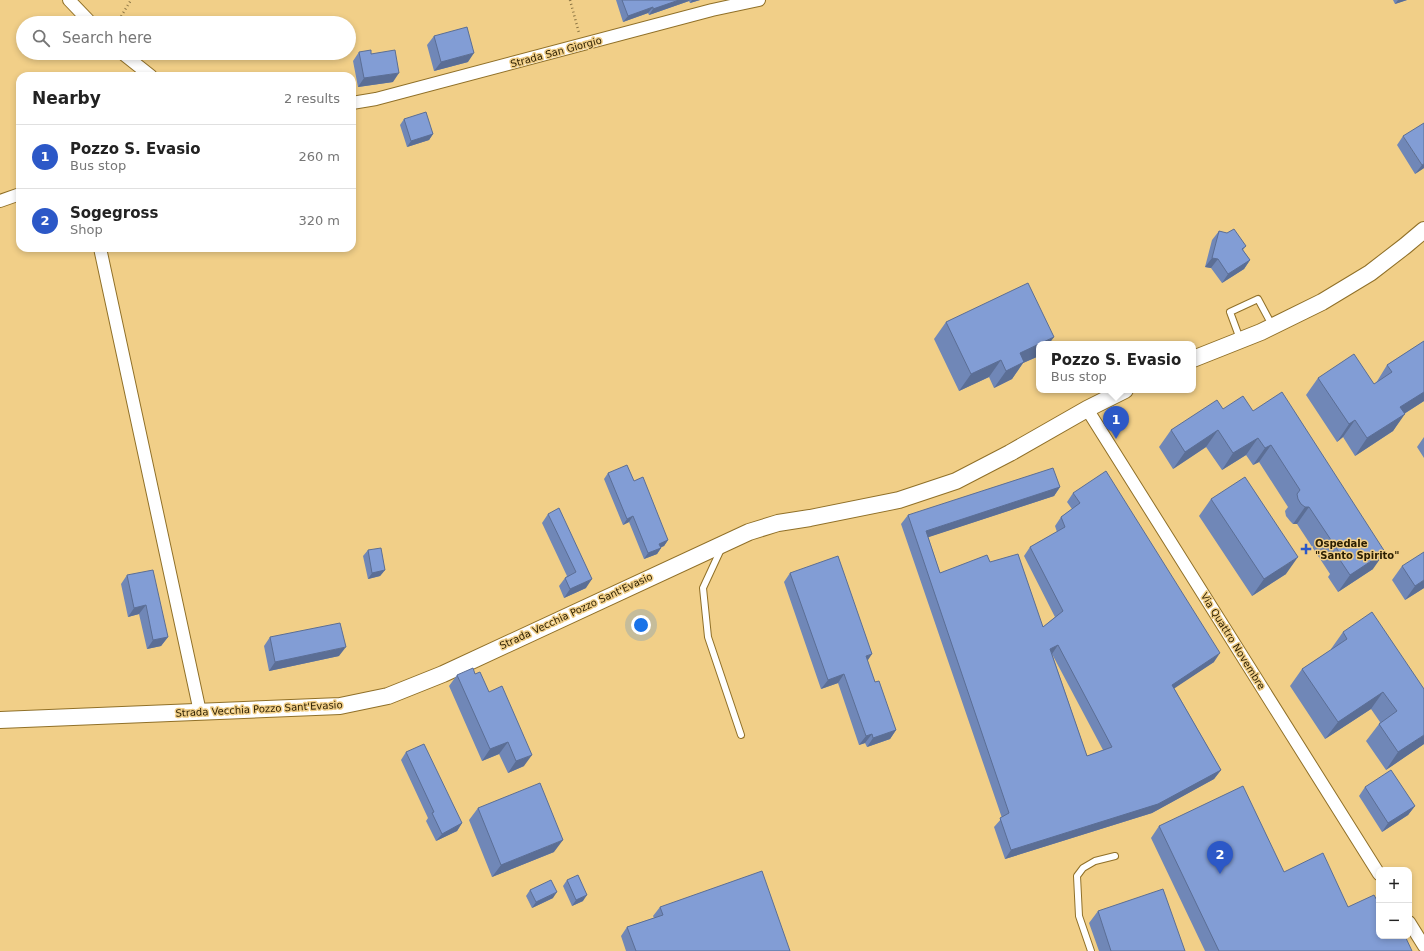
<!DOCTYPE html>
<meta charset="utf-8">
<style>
:root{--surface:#fff;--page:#f2f2f2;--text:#222;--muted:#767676;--line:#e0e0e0;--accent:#2c58c7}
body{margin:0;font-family:"DejaVu Sans",sans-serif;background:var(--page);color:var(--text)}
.controls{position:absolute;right:12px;bottom:12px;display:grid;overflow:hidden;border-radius:8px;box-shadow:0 2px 6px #0003}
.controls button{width:36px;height:36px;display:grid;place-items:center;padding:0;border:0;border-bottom:1px solid var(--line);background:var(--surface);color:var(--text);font:20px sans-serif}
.you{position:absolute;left:641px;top:625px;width:14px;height:14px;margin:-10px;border:3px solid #fff;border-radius:50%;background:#1a73e8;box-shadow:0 0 0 6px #1a73e833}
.badge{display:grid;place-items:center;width:26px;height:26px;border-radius:50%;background:var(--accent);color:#fff;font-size:13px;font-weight:700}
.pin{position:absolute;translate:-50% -33px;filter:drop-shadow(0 1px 2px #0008)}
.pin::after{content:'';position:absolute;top:21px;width:14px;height:12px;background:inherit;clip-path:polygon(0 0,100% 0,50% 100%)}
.popup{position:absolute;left:1036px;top:341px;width:160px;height:52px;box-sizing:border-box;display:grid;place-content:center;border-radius:8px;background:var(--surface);filter:drop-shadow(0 1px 3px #0005);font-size:13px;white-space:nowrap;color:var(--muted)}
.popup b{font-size:15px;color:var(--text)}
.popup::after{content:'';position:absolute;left:50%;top:100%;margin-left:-8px;border:8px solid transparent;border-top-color:var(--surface)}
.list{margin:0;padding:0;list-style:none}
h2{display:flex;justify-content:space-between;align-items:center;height:52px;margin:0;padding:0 16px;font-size:17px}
h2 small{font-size:13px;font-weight:400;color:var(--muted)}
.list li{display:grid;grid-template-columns:26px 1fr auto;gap:12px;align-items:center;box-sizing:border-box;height:64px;padding:0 16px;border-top:1px solid var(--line)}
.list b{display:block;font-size:15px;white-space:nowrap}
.list p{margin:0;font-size:13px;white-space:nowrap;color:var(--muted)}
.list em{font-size:13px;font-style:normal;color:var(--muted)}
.icon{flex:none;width:22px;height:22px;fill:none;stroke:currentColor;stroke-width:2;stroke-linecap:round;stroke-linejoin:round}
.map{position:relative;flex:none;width:1424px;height:951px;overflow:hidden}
.search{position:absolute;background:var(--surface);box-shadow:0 2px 6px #0003;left:16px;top:16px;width:340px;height:44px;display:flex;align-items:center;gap:10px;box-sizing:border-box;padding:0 14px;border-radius:22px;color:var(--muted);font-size:15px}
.panel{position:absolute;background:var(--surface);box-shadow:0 2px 6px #0003;left:16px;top:72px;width:340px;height:180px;border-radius:12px}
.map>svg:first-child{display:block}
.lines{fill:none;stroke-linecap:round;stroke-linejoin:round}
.lane-casing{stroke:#907028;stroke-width:8}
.street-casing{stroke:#907028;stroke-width:14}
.secondary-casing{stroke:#907028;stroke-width:18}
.path{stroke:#8c7544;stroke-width:2.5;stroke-dasharray:1 3;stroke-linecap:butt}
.lane{stroke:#fff;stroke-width:6}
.street{stroke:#fff;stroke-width:12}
.secondary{stroke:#fff;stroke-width:16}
.wall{fill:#7087b7;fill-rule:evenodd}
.shaded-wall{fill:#5b6e95}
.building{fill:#829dd5;stroke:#5b6e95;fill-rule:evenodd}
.poi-dot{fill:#2c58c7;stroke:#f1cf88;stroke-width:1.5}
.labels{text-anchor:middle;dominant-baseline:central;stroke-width:3;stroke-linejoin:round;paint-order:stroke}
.street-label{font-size:10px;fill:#2a1d01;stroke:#f1cf88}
.poi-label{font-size:10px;font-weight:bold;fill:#2a1d01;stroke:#f1cf88;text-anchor:start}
</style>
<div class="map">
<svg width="1424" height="951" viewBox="0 0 1424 951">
<rect width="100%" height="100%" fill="#f1cf88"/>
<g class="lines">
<defs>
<path id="lane" d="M1240 339 1230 312 1258 299 1272 325
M722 547 703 588 708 637 741 735
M1091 951 1079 916 1077 876 1083 868 1095 861 1115 856"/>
<path id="street" d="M69 0 91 23
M122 53 151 76
M352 103 376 99 712 10 759 0
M0 201 20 194
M100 248 200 712
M1087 409 1379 874
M1409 922 1424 946"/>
<path id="secondary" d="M1193 359 1261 332 1322 302 1370 273 1405 246 1424 230
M0 720 340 706 388 696 443 674 749 532 778 523 810 518 899 500 956 481 1010 453 1087 409 1125 390"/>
</defs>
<use href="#lane" class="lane-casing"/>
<use href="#street" class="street-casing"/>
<use href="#secondary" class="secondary-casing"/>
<path class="path" d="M570 0 579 33
M117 23 131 0"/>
<use href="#lane" class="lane"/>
<use href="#street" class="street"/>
<use href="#secondary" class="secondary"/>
</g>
<path class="wall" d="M616 0H700L690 3 689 1 649 15 648 13 623 22Z
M1393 0H1407L1395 4Z
M434 36 468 62 434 71 427 45Z
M359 52 371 54 393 82 358 87 353 61Z
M404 119 433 134 429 140 407 147 400 125Z
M1403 136 1424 168 1415 174 1397 145Z
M1219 231 1246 246 1243 250 1250 260 1244 269 1222 283 1211 268 1205 267 1212 240Z
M946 322 1039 344V356L1023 363 1012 379 994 388 989 377 959 391 934 339Z
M1424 341V401L1404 414 1393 431 1355 456 1343 437 1337 442 1306 395 1318 378 1374 384 1376 383 1387 365Z
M1223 409 1253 411 1373 569 1338 592 1328 577 1330 574 1297 524H1293L1290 521 1286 516 1285 511 1288 507 1259 462 1253 465 1246 455 1222 470 1206 447 1173 469 1159 447 1171 430Z
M1110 415 1124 421 1113 427 1108 418Z
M1424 437V458L1417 447Z
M608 473 634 481 668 540 664 546 661 547V548L657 554 644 559 629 522 623 525 604 479Z
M1060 487 1054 496 928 537 940 573 990 562 1043 627 1055 617 1024 556 1030 547 1057 532 1055 526 1061 517 1072 509 1067 502 1073 493 1214 662 1174 688 1221 770 1214 779 1152 813 1005 859 994 827 1002 818 901 524 908 515ZM1052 654 1103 750 1087 756Z
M1211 499 1286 574 1252 596 1199 516Z
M548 514 586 588 564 598 559 586 565 578 567 576 542 523Z
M368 550 385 570 380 576 368 579 363 556Z
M1402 566 1424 588 1405 600 1392 580Z
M790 573 867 661 875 682 896 730 890 739 867 747 865 743 859 745 838 683 821 689 784 582Z
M127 575 168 637 161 646 147 649 139 614 128 617 121 584Z
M1343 632 1424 744 1386 770 1366 741 1379 724 1380 722 1371 709 1325 739 1290 686 1302 669 1331 650V649Z
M270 637 339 656 269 671 264 646Z
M475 674 489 692 524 766 508 773 499 754 482 761 449 686 457 675Z
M406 752 462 823 457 831 436 841 426 821 428 818 401 760Z
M1365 787 1415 806 1408 815 1382 832 1359 796Z
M478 808 554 852 492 877 469 820Z
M1159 826 1284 872 1348 907 1379 936 1412 951H1205L1151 838Z
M567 880 583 901 572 906 563 886Z
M530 890 553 898 532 908 526 896Z
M660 907 790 951H626L621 936 627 927 654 918 653 916Z
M1098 911 1185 951H1099L1089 923Z"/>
<path class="shaded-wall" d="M679 0H690L689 1 649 15 653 9Z
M692 0H700L690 3Z
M1398 0H1407L1395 4Z
M653 7 648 13 623 22 628 16Z
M474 53 468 62 434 71 441 62Z
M399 73 393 82 358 87 364 78Z
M433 134 429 140 407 147 411 141Z
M1424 164V168L1415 174 1422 165Z
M1212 258 1218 259 1211 268 1205 267Z
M1250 260 1244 269 1222 283 1228 274Z
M1054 337 1049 344H1039Z
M1039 344V356L1023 363 1012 379 994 388 1006 371 1020 353Z
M1001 360 989 377 959 391 971 374Z
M1424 392V401L1388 424 1400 407Z
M1405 414 1393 431 1355 456 1367 438Z
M1126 418 1124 421 1113 427 1116 424Z
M1355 420 1343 437 1337 442 1349 424Z
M1218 430 1206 447 1173 469 1185 452Z
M1258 438 1246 455 1222 470 1233 453Z
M1271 445 1259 462 1253 465 1265 448Z
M1060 487 1054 496 920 540 926 531Z
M1305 507H1309L1297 524H1293Z
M633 516 629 522 623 525 627 519Z
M668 540 664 546 655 550 659 544Z
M661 548 657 554 644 559 648 553Z
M1385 552 1373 569 1338 592 1350 575Z
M1298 557 1286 574 1252 596 1264 579Z
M385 570 380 576 368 579 372 573Z
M592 579 586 588 564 598 570 589Z
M1424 580V588L1405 600 1415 586Z
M146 605 139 614 128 617 134 608Z
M168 637 161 646 147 649 153 640Z
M1058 645 1052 654 1050 649Z
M346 647 339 656 269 671 275 662Z
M1220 653 1214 662 1166 694 1172 685Z
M872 654 866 663V656Z
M844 674 838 683 821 689 828 680Z
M1383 692 1371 709 1325 739 1338 722Z
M896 730 890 739 867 747 873 738Z
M872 734 865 743 859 745 866 736Z
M1424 735V744L1386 770 1398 752Z
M508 742 499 754 482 761 490 749Z
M532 755 524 766 508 773 516 761Z
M1221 770 1214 779 1152 813 1005 859 1011 850Z
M1415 806 1408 815 1382 832 1388 823Z
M462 823 457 831 436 841 442 834Z
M563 840 554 852 492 877 501 865Z
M557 892 553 898 532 908 536 902Z
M587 895 583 901 572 906 576 900Z"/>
<path class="building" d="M622 0H679L653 9V7L628 16Z
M467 27 474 53 441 62 434 36Z
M371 50V54L395 50 399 73 364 78 359 52Z
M426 112 433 134 411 141 404 119Z
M1424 123V164L1422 165 1403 136Z
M1234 229 1246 246 1242 249 1250 260 1228 274 1218 259 1212 258 1219 231 1227 233Z
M1028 283 1054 337 1020 353 1024 362 1006 371 1001 360 971 374 946 322Z
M1424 341V392L1400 407 1405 414 1367 438 1355 420 1349 424 1318 378 1354 354 1374 384 1392 372 1387 365Z
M1282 392 1385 552 1350 575 1340 560 1343 558 1309 507H1305L1301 504 1298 499 1297 494 1300 490 1271 445 1265 448 1258 438 1233 453 1218 430 1185 452 1171 430 1217 400 1223 409 1243 396 1253 411Z
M1121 409 1126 418 1116 424 1110 415Z
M627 465 634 481 643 477 668 540 659 544 661 548 648 553 633 516 627 519 608 473Z
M1053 468 1060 487 926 531 940 573 987 555 990 562 1018 554 1043 627 1063 611 1030 547 1065 527 1061 517 1080 503 1073 493 1106 471 1220 653 1172 685 1221 770 1158 804 1011 850 1000 818 1009 813 908 515ZM1058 645 1112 747 1087 756 1050 649Z
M1245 477 1298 557 1264 579 1211 499Z
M559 508 592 579 570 589 565 578 576 572 548 514Z
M381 548 385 570 372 573 368 550Z
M1424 552V580L1415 586 1402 566Z
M838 556 872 654 866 656 875 682 879 681 896 730 873 738 872 734 866 736 844 674 828 680 790 573Z
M153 570 168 637 153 640 146 605 134 608 127 575Z
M1372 612 1424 689V735L1398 752 1379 724 1397 711 1383 692 1338 722 1302 669 1347 639 1343 632Z
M340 623 346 647 275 662 270 637Z
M473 668 475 674 480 672 489 692 502 686 532 755 516 761 508 742 490 749 457 675Z
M424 744 462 823 442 834 432 813 434 812 406 752Z
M1391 770 1415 806 1388 823 1365 787Z
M540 783 563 840 501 865 478 808Z
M1243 786 1284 872 1323 853 1348 907 1374 895 1379 904V936H1405L1412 951H1219L1159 826Z
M762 871 790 951H636L627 927 663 915 660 907Z
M578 875 587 895 576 900 567 880Z
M551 880 557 892 536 902 530 890Z
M1163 889 1185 951H1111L1098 911Z"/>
<path class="poi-dot" d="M1304 543h4v4h4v4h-4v4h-4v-4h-4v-4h4z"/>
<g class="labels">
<g class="street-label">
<text transform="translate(556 52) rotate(-15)">Strada San Giorgio</text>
<text transform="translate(576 611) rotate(-25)">Strada Vecchia Pozzo Sant'Evasio</text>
<text transform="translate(1233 641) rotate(58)">Via Quattro Novembre</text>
<text transform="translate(259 709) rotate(-3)">Strada Vecchia Pozzo Sant'Evasio</text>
</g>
<g class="poi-label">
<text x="1315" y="543">Ospedale<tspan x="1315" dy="12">"Santo Spirito"</tspan></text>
</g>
</g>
</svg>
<div class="controls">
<button>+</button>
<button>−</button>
</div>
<div class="you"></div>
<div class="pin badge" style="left:1116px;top:439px">1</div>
<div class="popup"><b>Pozzo S. Evasio</b>Bus stop</div>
<div class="pin badge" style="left:1220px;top:874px">2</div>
<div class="search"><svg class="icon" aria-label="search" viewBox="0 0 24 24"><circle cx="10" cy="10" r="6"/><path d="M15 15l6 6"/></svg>Search here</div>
<section class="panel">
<h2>Nearby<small>2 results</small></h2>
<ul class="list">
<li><span class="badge">1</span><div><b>Pozzo S. Evasio</b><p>Bus stop</p></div><em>260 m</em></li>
<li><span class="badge">2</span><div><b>Sogegross</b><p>Shop</p></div><em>320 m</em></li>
</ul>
</section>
</div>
